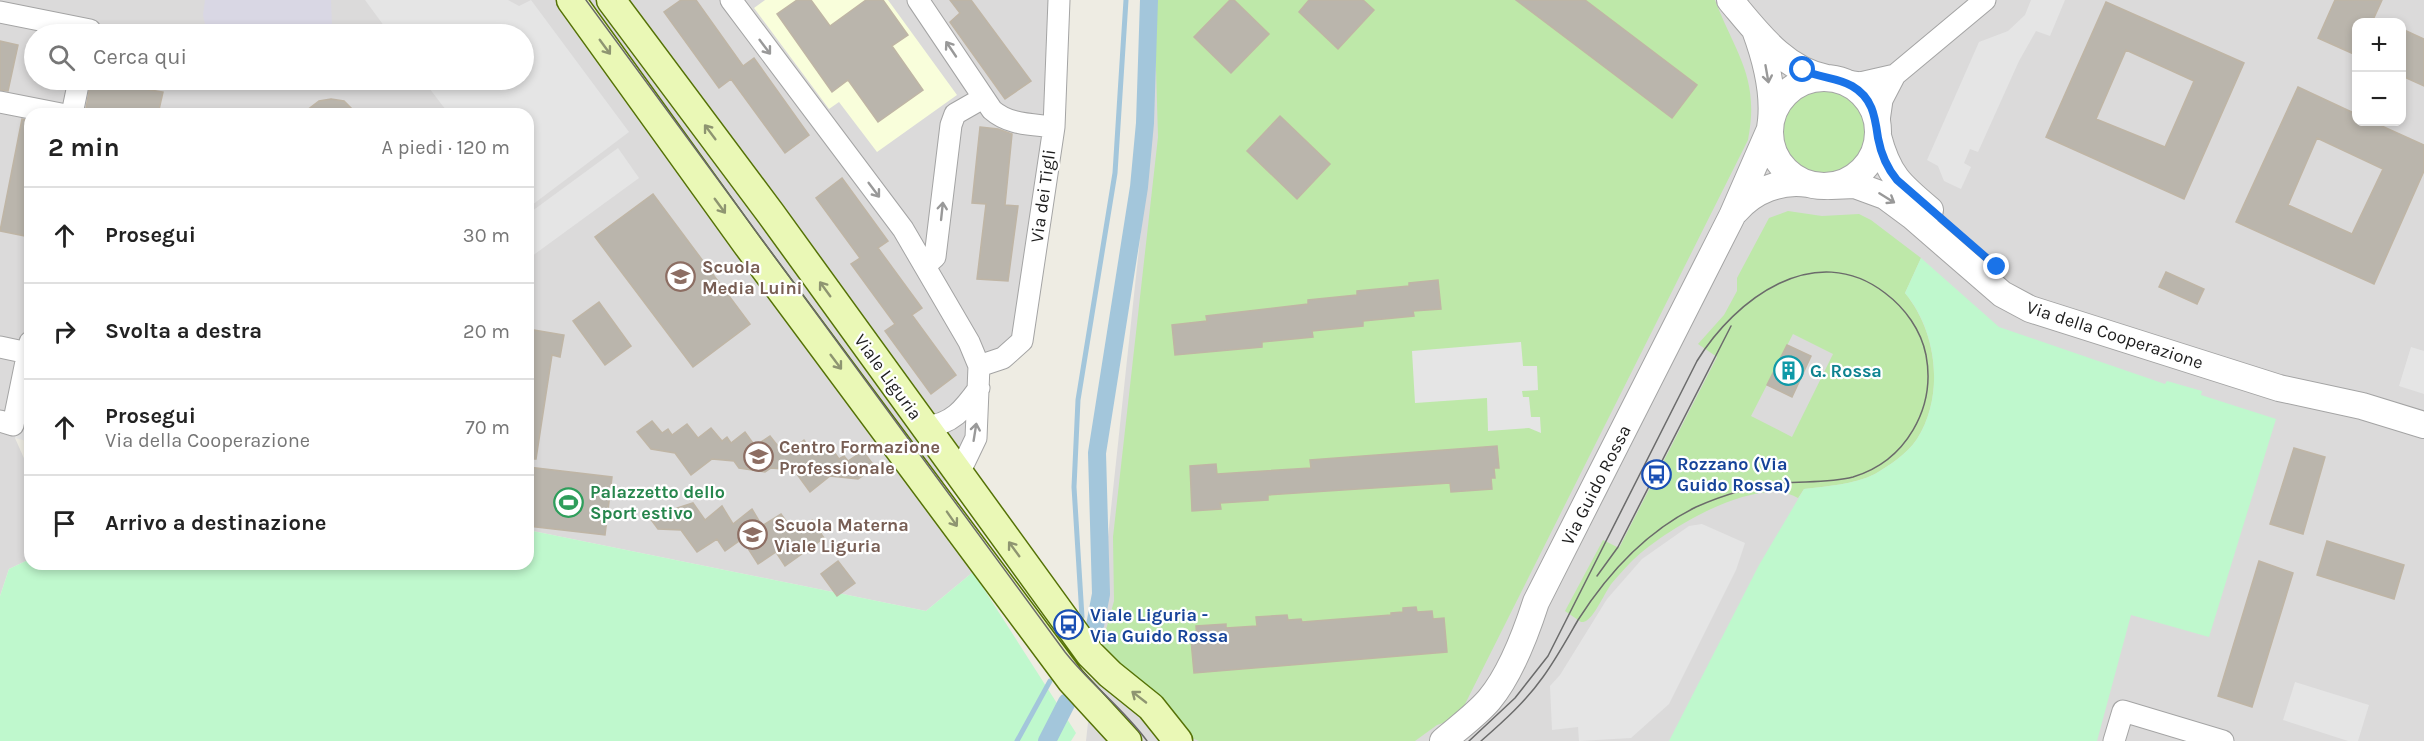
<!DOCTYPE html>
<html lang="it">
<meta charset="utf-8">
<style>
:root{--surface:#fff;--page:#f6f6f6;--text:#222;--muted:#767676;--line:#e0e0e0}
body{margin:0;font-family:Karla,sans-serif;background:var(--page);color:var(--text)}
.controls{position:absolute;right:18px;top:18px;display:grid;overflow:hidden;border-radius:12px;box-shadow:0 3px 9px #0003}
.controls button{width:54px;height:54px;display:grid;place-items:center;padding:0;border:0;border-bottom:2px solid var(--line);background:var(--surface);color:var(--text);font:30px sans-serif}
.stop{position:absolute;width:18px;height:18px;margin:-14px;border:4px solid #1a73e8;border-radius:50%;background:#fff}
.stop.end{background:#1a73e8;border-color:#fff;box-shadow:0 2px 6px #0008}
.list{margin:0;padding:0;list-style:none}
h2{display:flex;justify-content:space-between;align-items:center;height:78px;margin:0;padding:0 24px;font-size:26px}
h2 small{font-size:20px;font-weight:400;color:var(--muted)}
.list li{display:grid;grid-template-columns:39px 1fr auto;gap:18px;align-items:center;box-sizing:border-box;height:96px;padding:0 24px;border-top:2px solid var(--line)}
.list b{display:block;font-size:22px;white-space:nowrap}
.list p{margin:0;font-size:20px;white-space:nowrap;color:var(--muted)}
.list em{font-size:20px;font-style:normal;color:var(--muted)}
.icon{flex:none;width:33px;height:33px;fill:none;stroke:currentColor;stroke-width:2;stroke-linecap:round;stroke-linejoin:round}
.map{position:relative;flex:none;width:2424px;height:741px;overflow:hidden}
.search{position:absolute;background:var(--surface);box-shadow:0 3px 9px #0003;left:24px;top:24px;width:510px;height:66px;display:flex;align-items:center;gap:15px;box-sizing:border-box;padding:0 21px;border-radius:33px;color:var(--muted);font-size:22px}
.panel{position:absolute;background:var(--surface);box-shadow:0 3px 9px #0003;left:24px;top:108px;width:510px;height:462px;border-radius:18px}
.map>svg:first-child{display:block}
.residential{fill:#dbdada;fill-rule:evenodd}
.education{fill:#f9fedb}
.grass{fill:#bee8a9;fill-rule:evenodd}
.park{fill:#bff8cd}
.parking{fill:#e5e5e5}
.plaza{fill:#d9d7e4}
.lines{fill:none;stroke-linecap:round;stroke-linejoin:round}
.stream{stroke:#a3c6db;stroke-width:5}
.canal{stroke:#a3c6db;stroke-width:18}
.building{fill:#bab5ac;stroke:#bfb5a5;stroke-width:1.5;fill-rule:evenodd}
.minor-casing{stroke:#a4a4a4;stroke-width:23}
.tertiary-casing{stroke:#a4a4a4;stroke-width:28}
.secondary-casing{stroke:#557206;stroke-width:31}
.minor{stroke:#fff;stroke-width:21}
.tertiary{stroke:#fff;stroke-width:26}
.secondary{stroke:#eaf8b6;stroke-width:28}
.tram{stroke:#6b6b6b;stroke-width:1.5}
.oneway{stroke:#8e9571}
.oneway2{stroke:#999}
.route{stroke:#1a73e8;stroke-width:8}
.labels{text-anchor:middle;dominant-baseline:central;stroke-width:4.5;stroke-linejoin:round;paint-order:stroke}
.street-label{font-size:18px;fill:#1d1d1d;stroke:#fff}
.education-label{font-size:18px;font-weight:bold;fill:#785e54;stroke:#fff;text-anchor:start}
.culture-label{font-size:18px;font-weight:bold;fill:#0d838f;stroke:#fff;text-anchor:start}
.transit-label{font-size:18px;font-weight:bold;fill:#164399;stroke:#fff;text-anchor:start}
.leisure-label{font-size:18px;font-weight:bold;fill:#27864d;stroke:#fff;text-anchor:start}
</style>
<div class="map">
<svg width="2424" height="741" viewBox="0 0 2424 741">
<rect width="100%" height="100%" fill="#eeece3"/>
<path class="residential" d="M0 0H1059L1022 341 979 366 961 468 920 500 973 572 926 611 528 530V114H30V403L25 404 15 438 30 472V559L9 569 0 596ZM34 34H524V80H34Z
M1144 0H2424V741H1086L1151 137ZM2356 22H2402V122H2356Z"/>
<path class="education" d="M765 0H888L957 95 877 152 839 102 829 109 754 8Z"/>
<path class="grass" d="M1154 0H1715C1736 55 1760 77 1748 140L1458 718 1437 725 1415 741H1199L1189 737 1102 644 1114 601 1113 537 1158 137Z
M1780 132a44 44 0 1 1 88 0a44 44 0 1 1-88 0Z
M1788 211 1822 216 1859 214 1871 220 1921 258 1905 293C1937 332 1945 395 1917 439 1907 454 1890 465 1875 474 1853 485 1827 486 1804 489L1798 498C1757 473 1660 532 1630 563 1624 569 1618 576 1612 583 1605 592 1595 616 1586 621 1584 622 1583 622 1581 622L1565 611 1603 540 1619 548 1717 357 1698 344 1724 315 1737 291V278L1769 218ZM1793 334 1833 354 1792 437 1751 416Z"/>
<path class="park" d="M1921 258 1999 327 2165 384 2167 381 2202 391 2201 395 2276 419 2209 637 2131 615 2097 741H1669L1759 565 1804 489C1827 486 1853 485 1875 474 1890 465 1907 454 1917 439 1945 395 1937 331 1905 293Z
M528 530 926 611 973 572 1076 733 1071 741H0V596L9 569 30 559V564H528Z"/>
<path class="parking" d="M365 0H508L519 6 531 0 629 132 528 208V114H449L423 80H524V34H390Z
M2031 0H2065L2050 36 2036 31 2019 61 1978 152 1970 149 1964 163 1971 167 1961 189 1944 181 1938 166 1927 160 1979 42 2008 31 2025 15Z
M618 148 639 178 528 259V214Z
M1521 342 1523 366H1537L1538 390 1522 391 1523 397H1529L1531 417H1540L1541 433 1529 428 1488 431 1487 398 1415 403 1412 351Z
M2411 347 2424 351V394L2399 386Z
M25 403H30V442L15 438Z
M1702 524 1745 543 1736 570 1669 704 1631 738 1579 741 1578 727 1552 730 1550 686 1560 675 1607 599 1642 559 1689 526Z
M2295 682 2369 705 2358 741H2348L2283 720Z"/>
<path class="plaza" d="M205 0H331L332 25 329 34H207L203 15Z"/>
<g class="lines">
<path class="stream" d="M1082 617 1074 487 1078 400 1115 173 1126 0
M1017 741 1050 681"/>
<path class="canal" d="M1094 631 1101 594 1097 453 1139 187 1145 123 1149 0
M1047 741 1067 702"/>
</g>
<path class="building" d="M681 0H696L743 66 754 58 809 135 785 153 731 79 719 88 664 12Z
M797 0H811L830 26 866 0H883L908 35 892 46 923 90 878 122 848 80 832 92 777 14Z
M950 0H971L1031 81 1005 99 950 22 960 13Z
M1230 0H1234L1269 34 1231 73 1194 37Z
M1309 0H1363L1374 10 1338 49 1299 12Z
M1516 0H1585L1697 85 1672 118Z
M2335 0H2382L2372 22H2356V55L2318 38Z
M2106 2 2244 63 2184 199 2046 137ZM2126 50 2194 81 2165 147 2096 119Z
M2402 29 2424 39V86L2402 76Z
M0 41 18 45 8 91 0 90Z
M91 80 163 92 158 114H85Z
M2298 87 2356 114V122H2373L2424 145V171L2374 284 2236 222ZM2317 138 2383 169 2352 234 2288 205Z
M331 99 344 101 357 114H302L319 101Z
M1280 116 1330 164 1297 199 1247 151Z
M22 119 30 121V237L0 231Z
M980 127 998 129 1012 134 1005 205 1018 206 1008 281 977 279 986 204 972 203Z
M842 178 888 241 878 248 922 308 912 315 956 375 931 394 885 331 895 324 851 264 860 258 816 198Z
M653 194 750 324 693 367 595 237Z
M2166 272 2204 289 2197 304 2159 287Z
M1438 280 1441 309 1413 311 1414 316 1363 321V326L1312 331 1313 337 1262 342V347L1175 355 1172 325 1207 321 1206 316 1308 304V300L1357 295V291L1409 286V283Z
M599 302 631 346 605 365 573 321Z
M528 329 564 335 560 357 552 355 536 459H528Z
M1787 345 1811 356 1792 397 1767 385Z
M652 421 662 433 668 429 672 435 687 424 698 438 711 428 722 441 727 437 731 443 745 432 755 446 770 436 781 450 785 447 789 452 804 440 814 455 829 445 839 459 844 456 848 461 863 451 875 467 858 479 830 476 810 492 794 470 771 468 765 472 739 468 734 461 712 459 691 475 675 453 651 449 637 432Z
M1497 446 1499 468H1494L1495 478H1491L1492 489 1451 492 1450 483 1268 495V500L1220 503 1221 509 1192 511 1190 466 1216 464 1217 474 1311 468 1310 460Z
M2294 448 2325 457 2303 534 2270 524Z
M528 467 612 477 605 535 528 526Z
M693 503 705 520 722 506 733 524 752 509 762 526 781 514 794 532 812 520 824 538 785 566 776 552 758 564 742 539 725 551 717 539 697 552 681 530 658 529 649 517Z
M2327 541 2404 565 2394 599 2317 575Z
M838 561 855 583 837 596 821 574Z
M2259 561 2293 573 2252 707 2218 696Z
M1416 607 1417 612 1432 611 1433 619 1444 618 1447 652 1194 673 1191 640H1197L1196 626 1226 624V628L1257 626 1256 617 1287 615 1288 620 1301 619 1302 622 1391 615V613L1403 612V608Z"/>
<g class="lines">
<defs>
<path id="minor" d="M731 0 903 229 969 342 979 366 976 438 964 463 955 469
M918 0 992 110C1009 125 1031 124 1054 127
M0 12 90 30 89 34
M1839 80 1860 83 1895 75
M0 102 61 114
M72 114 79 80
M1878 128 1882 100 1895 75 1985 0
M926 265 935 257 951 125 955 114 983 98
M0 347 28 353
M979 366 1003 358 1022 341 1054 127 1059 0
M0 421 13 425 30 342
M924 427C952 425 964 409 979 388
M2114 741 2123 711 2223 741"/>
<path id="tertiary" d="M1730 0C1757 32 1784 70 1827 78
M1755 30C1765 57 1774 92 1771 121
M1770 132a54 54 0 1 1 108 0a54 54 0 1 1-108 0Z
M1878 136C1888 175 1900 185 1930 210
M1831 186 1855 185 1885 196 1912 216 2002 294 2030 309 2279 388 2362 406 2424 425
M1736 211C1754 190 1781 180 1808 184
M1443 741C1458 728 1476 715 1489 700 1510 675 1526 633 1536 602L1732 216 1770 129"/>
<path id="secondary" d="M571 0 746 243 1071 680 1127 741
M611 0 771 214 1090 654 1110 674 1151 707 1178 741"/>
</defs>
<use href="#minor" class="minor-casing"/>
<use href="#tertiary" class="tertiary-casing"/>
<use href="#secondary" class="secondary-casing"/>
<use href="#minor" class="minor"/>
<use href="#tertiary" class="tertiary"/>
<use href="#secondary" class="secondary"/>
<path class="tram" d="M586 0 1065 652C1090 684 1123 708 1147 741
M1597 576 1618 547 1731 326
M1469 741 1515 698 1548 656 1697 361C1735 299 1815 239 1885 293 1905 308 1921 330 1926 355 1936 408 1906 461 1853 477 1830 483 1806 481 1782 483 1753 486 1723 495 1696 507 1645 532 1608 573 1578 620 1567 639 1556 659 1543 677 1526 701 1504 721 1481 741"/>
</g>
<defs><path id="oneway-shaft" d="M-6 0H5M1.5-3L5.5 0L1.5 3" fill="none" stroke-width="1.6" stroke-linecap="round" stroke-linejoin="round" transform="scale(1.5)"/></defs>
<g class="oneway">
<use href="#oneway-shaft" transform="translate(605 47) rotate(54)"/>
<use href="#oneway-shaft" transform="translate(710 132) rotate(-127)"/>
<use href="#oneway-shaft" transform="translate(720 206) rotate(54)"/>
<use href="#oneway-shaft" transform="translate(825 289) rotate(-126)"/>
<use href="#oneway-shaft" transform="translate(836 362) rotate(53)"/>
<use href="#oneway-shaft" transform="translate(952 519) rotate(55)"/>
<use href="#oneway-shaft" transform="translate(1014 549) rotate(-126)"/>
<use href="#oneway-shaft" transform="translate(1139 697) rotate(-142)"/>
</g>
<g class="oneway2">
<use href="#oneway-shaft" transform="translate(765 47) rotate(53)"/>
<use href="#oneway-shaft" transform="translate(951 49) rotate(-124)"/>
<use href="#oneway-shaft" transform="translate(1767 74) rotate(80)"/>
<use href="#oneway-shaft" transform="translate(874 190) rotate(53)"/>
<use href="#oneway-shaft" transform="translate(1887 198) rotate(32)"/>
<use href="#oneway-shaft" transform="translate(942 211) rotate(-84)"/>
<use href="#oneway-shaft" transform="translate(975 432) rotate(-81)"/>
</g>
<g class="lines">
<path class="route" d="M1803 70C1819 78 1837 77 1852 86 1873 98 1875 117 1878 138 1881 154 1887 168 1897 180L1997 267"/>
</g>
<defs>
<symbol id="school-ring" viewBox="-11 -11 22 22"><circle r="9.5" fill="#fff" stroke="#8d6e63" stroke-width="1.5"/><path d="M0-5L7-2L0 1L-7-2ZM-4 1L0 2.5L4 1V4Q0 6-4 4Z" fill="#8d6e63"/></symbol>
<symbol id="building-ring" viewBox="-11 -11 22 22"><circle r="9.5" fill="#fff" stroke="#0f9aa8" stroke-width="1.5"/><path d="M-4-6H4V6H1V3H-1V6H-4ZM-2.5-4.3h1.7v1.8h-1.7ZM.8-4.3h1.7v1.8H.8ZM-2.5-1h1.7V.8h-1.7ZM.8-1h1.7V.8H.8Z" fill="#0f9aa8"/></symbol>
<symbol id="bus-ring" viewBox="-11 -11 22 22"><circle r="9.5" fill="#fff" stroke="#1a4fb4" stroke-width="1.5"/><path d="M-5-6H5V4H4V6H2V4H-2V6H-4V4H-5ZM-3.5-4V0h7V-4ZM-3.5 1.2v1.5H-2V1.2ZM2 1.2v1.5H3.5V1.2Z" fill="#1a4fb4"/></symbol>
<symbol id="stadium-ring" viewBox="-11 -11 22 22"><circle r="9.5" fill="#fff" stroke="#2e9e5b" stroke-width="1.5"/><path d="M0-5a6.5 5 0 1 0 0 10a6.5 5 0 1 0 0-10ZM-3.5-1.8h7v3.6h-7Z" fill="#2e9e5b"/></symbol>
</defs>
<g fill-rule="evenodd">
<use href="#school-ring" x="664" y="260" width="33" height="33"/>
<use href="#building-ring" x="1772" y="354" width="33" height="33"/>
<use href="#school-ring" x="742" y="440" width="33" height="33"/>
<use href="#bus-ring" x="1640" y="458" width="33" height="33"/>
<use href="#stadium-ring" x="552" y="486" width="33" height="33"/>
<use href="#school-ring" x="736" y="518" width="33" height="33"/>
<use href="#bus-ring" x="1052" y="608" width="33" height="33"/>
</g>
<g class="labels">
<g class="street-label">
<text transform="translate(1043 196) rotate(-82)">Via dei Tigli</text>
<text transform="translate(2115 335) rotate(18)">Via della Cooperazione</text>
<text transform="translate(888 377) rotate(54)">Viale Liguria</text>
<text transform="translate(1596 485) rotate(-63)">Via Guido Rossa</text>
</g>
<g class="education-label">
<text x="702" y="267">Scuola<tspan x="702" dy="21">Media Luini</tspan></text>
<text x="779" y="447">Centro Formazione<tspan x="779" dy="21">Professionale</tspan></text>
<text x="774" y="525">Scuola Materna<tspan x="774" dy="21">Viale Liguria</tspan></text>
</g>
<g class="culture-label">
<text x="1810" y="371">G. Rossa</text>
</g>
<g class="transit-label">
<text x="1677" y="464">Rozzano (Via<tspan x="1677" dy="21">Guido Rossa)</tspan></text>
<text x="1090" y="615">Viale Liguria -<tspan x="1090" dy="21">Via Guido Rossa</tspan></text>
</g>
<g class="leisure-label">
<text x="590" y="492">Palazzetto dello<tspan x="590" dy="21">Sport estivo</tspan></text>
</g>
</g>
</svg>
<div class="controls">
<button>+</button>
<button>−</button>
</div>
<div class="stop" style="left:1803px;top:70px"></div>
<div class="stop end" style="left:1997px;top:267px"></div>
<div class="search"><svg class="icon" aria-label="search" viewBox="0 0 24 24"><circle cx="10" cy="10" r="6"/><path d="M15 15l6 6"/></svg>Cerca qui</div>
<section class="panel">
<h2>2 min<small>A piedi · 120 m</small></h2>
<ul class="list">
<li><svg class="icon" aria-label="ahead" viewBox="0 0 24 24"><path d="M12 20V5M6 11l6-6 6 6"/></svg><div><b>Prosegui</b></div><em>30 m</em></li>
<li><svg class="icon" aria-label="right" viewBox="0 0 24 24"><path d="M7 20v-9h11M14 6l5 5-5 5"/></svg><div><b>Svolta a destra</b></div><em>20 m</em></li>
<li><svg class="icon" aria-label="ahead" viewBox="0 0 24 24"><path d="M12 20V5M6 11l6-6 6 6"/></svg><div><b>Prosegui</b><p>Via della Cooperazione</p></div><em>70 m</em></li>
<li><svg class="icon" aria-label="arrive" viewBox="0 0 24 24"><path d="M6 21V4h12l-3 4 3 4H6"/></svg><div><b>Arrivo a destinazione</b></div></li>
</ul>
</section>
</div>
